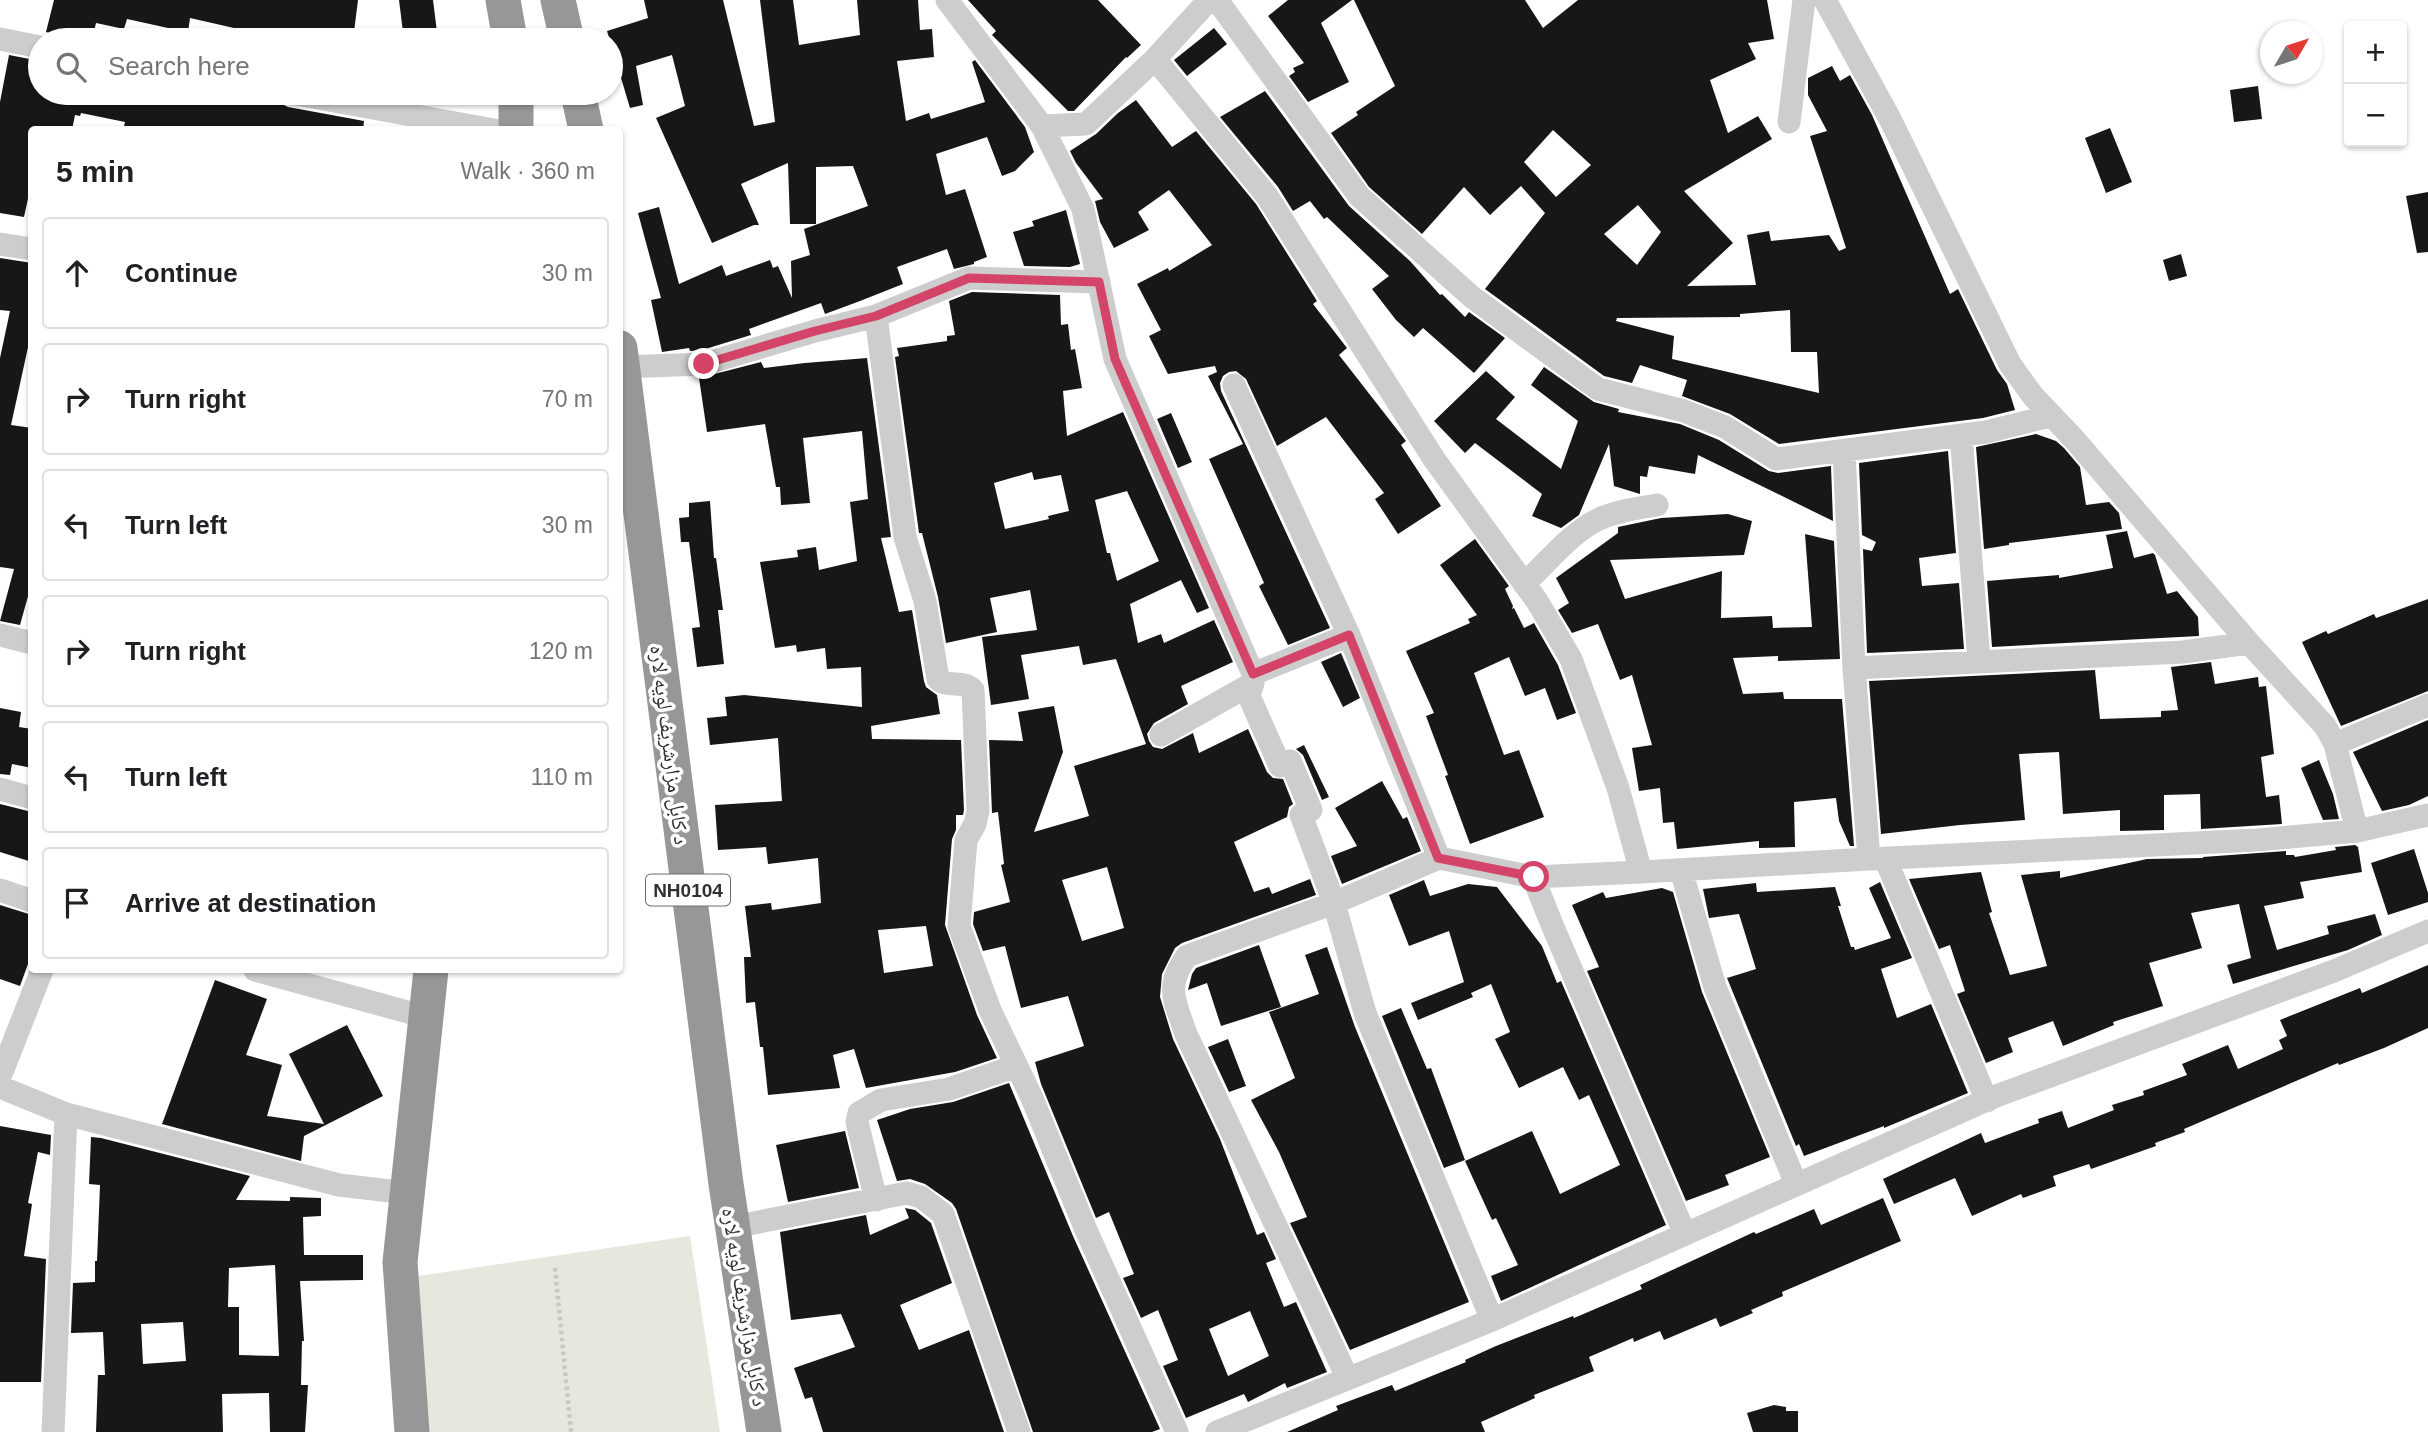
<!DOCTYPE html>
<meta charset="utf-8">
<style>
:root{--surface:#fff;--page:#f6f6f6;--text:#202124;--muted:#757577;--line:#e0e0e0}
body{margin:0;font-family:Arial,"Noto Naskh Arabic",sans-serif;background:var(--page);color:var(--text)}
.controls{position:absolute;right:21px;top:21px;display:grid;overflow:hidden;border-radius:7px;box-shadow:0 2px 5px #0004}
.controls button{width:63px;height:63px;display:grid;place-items:center;padding:0;border:0;border-bottom:2px solid var(--line);background:var(--surface);color:var(--text);font:35px sans-serif}
.compass{position:absolute;left:2260px;top:21px;width:63px;height:63px;border-radius:50%;background:var(--surface);box-shadow:0 2px 5px #0004;rotate:51deg}
.stop{position:absolute;width:21px;height:21px;margin:-16px;border:5px solid #d44468;border-radius:50%;background:#fff}
.stop.end{background:#d44468;border-color:#fff;box-shadow:0 2px 7px #0008}
.list{margin:0;padding:0;list-style:none}
h2{display:flex;justify-content:space-between;align-items:center;height:91px;margin:0;padding:0 28px;font-size:30px}
h2 small{font-size:23px;font-weight:400;color:var(--muted)}
.list li{display:grid;grid-template-columns:46px 1fr auto;gap:21px;align-items:center;box-sizing:border-box;height:112px;margin:0 14px 14px;padding:0 14px;border:2px solid var(--line);border-radius:7px}
.list b{display:block;font-size:26px;white-space:nowrap}
.list em{font-size:23px;font-style:normal;color:var(--muted)}
.icon{flex:none;width:38px;height:38px;fill:none;stroke:currentColor;stroke-width:2;stroke-linecap:round;stroke-linejoin:round}
.map{position:relative;flex:none;width:2428px;height:1432px;overflow:hidden}
.search{position:absolute;background:var(--surface);box-shadow:0 2px 5px #0004;left:28px;top:28px;width:595px;height:77px;display:flex;align-items:center;gap:18px;box-sizing:border-box;padding:0 24px;border-radius:38px;color:var(--muted);font-size:26px}
.panel{position:absolute;background:var(--surface);box-shadow:0 2px 5px #0004;left:28px;top:126px;width:595px;height:847px;border-radius:7px}
.map>svg:first-child{display:block}
.green{fill:#e5e8dc}
.building{fill:#171717;fill-rule:evenodd}
.lines{fill:none;stroke-linecap:round;stroke-linejoin:round}
.path{stroke:#c7c7c7;stroke-width:4.5;stroke-dasharray:3.5 3.5;stroke-linecap:butt}
.minor{stroke:#cdcdcd;stroke-width:23}
.highway{stroke:#979797;stroke-width:35}
.route{stroke:#d44468;stroke-width:9}
.labels{text-anchor:middle;dominant-baseline:central;stroke-width:7;stroke-linejoin:round;paint-order:stroke}
.shield{fill:#fff;stroke:#6e6e6e;stroke-width:2}
.shield-label{font-size:19px;font-weight:bold;fill:#303030}
.street-label{font-size:21px;fill:#303030;stroke:#fff}
</style>
<div class="map">
<svg width="2428" height="1432" viewBox="0 0 2428 1432">
<rect width="100%" height="100%" fill="#fff"/>
<path class="green" d="M690 1236 720 1432H429L412 1277Z"/>
<path class="building" d="M54 0H358L353 40H232L234 28 190 18 187 40H167L168 28 127 19 124 29 96 23 92 40H79L46 32Z
M399 0H433L438 40H404Z
M644 0H723L754 126 775 122 760 0H793L799 45 860 35 857 0H918L920 30 932 29 934 57 897 61 906 121 929 113 931 119 985 102 972 62 975 60 1025 127 1034 152 1015 171 1002 176 987 137 936 154 946 195 965 189 987 257 974 262V264L954 269 947 249 897 267 903 284 860 301 825 314 821 303 749 329 751 335 702 350 690 351 689 348 662 352 651 300 661 298 638 213 659 207 679 284 722 265 726 276 770 260 773 268 778 266 792 298 791 261 810 255 804 229 868 206 853 166 816 167V224H790L788 163 741 184 759 225H754L712 243 656 118 685 106 672 55 636 66 643 105 630 108 607 31 648 18Z
M968 0H1098L1141 45 1127 58 1126 57 1074 111H1068L992 35 996 31Z
M1288 0H1352L1321 23 1349 82 1308 102 1289 76 1295 72 1293 68 1304 63 1268 16Z
M1354 0H1525L1543 28 1578 0H1767L1774 39 1748 43 1756 59 1710 80 1728 133 1758 116 1772 139 1684 191 1733 243 1687 286 1756 285 1747 235 1769 231 1771 241 1829 235 1839 251 1846 248 1810 136 1827 131 1808 95V78L1832 66 1840 81 1850 75 1872 115 1950 294 1958 289 1997 370 2007 384 2015 410 1983 418 1779 444 1730 414 1682 396 1687 380 1640 365 1632 383 1604 376 1485 289 1545 213 1521 186 1490 215 1464 187 1422 234 1369 187 1331 133 1358 115 1356 112 1395 86ZM1553 130 1591 165 1556 197 1524 162ZM1638 205 1661 232 1637 265 1604 234ZM1790 310 1791 352H1817L1819 393 1672 359 1674 336 1616 321 1617 318 1740 317V314Z
M1214 28 1227 44 1187 76 1174 60Z
M9 55 40 61V93H227L267 100 268 96 277 98 282 104 288 107 364 121 363 130H269L253 126 252 130H123L125 122 81 113 80 116 75 115 72 130H32V180L24 217 0 213V102Z
M2258 86 2262 119 2234 122 2230 90Z
M1265 91 1349 206 1410 261 1440 295 1442 294 1465 317 1469 312 1505 338 1474 373 1423 328 1414 337 1396 320 1372 289 1389 276 1327 217 1324 219 1310 201 1293 211 1278 187 1220 117Z
M1136 100 1172 147 1196 131 1256 204 1317 301 1313 304 1347 348 1339 355 1406 441 1401 445 1441 506 1398 534 1375 499 1384 493 1326 417 1277 446 1246 379 1236 371 1229 372 1223 376 1220 383 1221 391 1330 628 1288 645 1259 586 1264 583 1209 459 1243 444 1208 376 1217 372 1215 366 1168 374 1149 336 1161 330 1137 284 1168 268 1169 271 1212 245 1169 190 1138 212 1149 230 1114 248 1100 222 1095 201 1103 199 1076 163 1070 151 1096 134 1118 113Z
M2110 128 2132 182 2106 193 2085 138Z
M2428 192V252L2417 253 2406 196Z
M1066 210 1080 264 1070 267 1024 266 1013 232 1034 226 1032 221Z
M2181 254 2187 276 2169 281 2163 260Z
M0 258 32 263V329L11 425 32 428V582L20 625 0 621 14 569 0 567V358L10 311 0 310Z
M972 292 1060 295 1061 325 1068 324 1071 350 1075 349 1082 388 1063 391 1067 436 1123 412 1209 608 1197 613 1181 580 1130 604 1138 643 1161 634 1164 643 1214 620 1233 662 1181 686 1188 704 1154 723 1147 734 1149 741 1153 747 1162 749 1193 733 1199 753 1248 729 1267 772 1273 778 1283 779 1293 804 1289 807 1287 817 1234 842 1254 892 1269 887 1272 894 1310 879 1316 895 1182 943 1175 948 1162 974 1160 997 1173 1039 1220 1139 1257 1235 1264 1232 1276 1259 1266 1263 1284 1307 1296 1302 1327 1372 1287 1388 1285 1383 1248 1402 1244 1394 1186 1418 1163 1366 1178 1360 1158 1310 1141 1318 1123 1278 1134 1274 1109 1212 1096 1218 1041 1084 1035 1062 1084 1046 1068 996 1021 1008 1005 946 983 951 973 924 974 912 1010 902 1001 865 1004 864 998 812 992 813 989 740 1023 741 1018 712 1054 706 1063 752 1034 832 1089 816 1074 766 1146 744 1116 659 1083 665 1079 646 1021 655 1029 699 991 705 982 637 1037 630 1030 590 990 598 997 632 946 643 938 597 922 533H919L895 357 899 356 897 348 947 341V336L955 335 949 301ZM1032 472 1034 480 1061 475 1069 511 1048 516 1049 519 1005 529 994 483ZM1127 491 1159 561 1117 581 1110 553H1107L1095 500ZM1107 867 1124 928 1082 941 1062 880ZM1250 1311 1269 1356 1228 1376 1209 1329Z
M867 358 891 537 881 538 899 612 912 610 924 681 926 687 937 695 940 714 871 726 872 739 961 740 964 810 963 815H956V830L952 839 945 925 977 1015 997 1058 955 1072 866 1088 854 1049 833 1055 840 1088 768 1095 763 1047H760L755 1002 746 1003 744 957H751L745 906 771 903 772 910 821 903 818 858 768 864 766 847 718 850 715 805 782 801 778 738 710 745 707 718 727 716 725 697 744 695 862 707 861 667 827 669 825 648 797 652 796 645 775 648 760 562 798 557 797 550 816 547 819 570 857 561 850 502 868 499 862 431 803 438 810 503 781 505 780 487H776L765 424 707 432 699 378 761 362 764 368 805 363ZM926 926 933 966 884 973 878 930Z
M1544 367 1594 402 1619 409 1618 412 1680 424 1719 440 1769 471 1778 473 1831 466 1833 521 1698 455 1695 474 1649 466 1647 477 1640 476V494L1614 486 1609 444 1579 515 1561 528 1532 516 1542 494 1475 443 1465 453 1434 421 1486 371 1515 397 1496 419 1561 469 1578 421 1531 385Z
M1171 413 1192 462 1178 468 1157 419Z
M2036 434 2056 441 2064 448 2080 467 2086 505 2109 502 2119 513 2122 529 2009 543V545L1984 549 1976 447Z
M1948 451 1956 553 1919 558 1922 586 1959 583 1964 649 1867 653 1863 549 1872 551 1876 542 1862 535 1859 463Z
M710 501 714 558H716L723 610H718L724 664 697 667 692 628 700 627 689 542H681L679 518 689 517V503Z
M1728 514 1752 521 1744 555 1610 560 1625 599 1722 571 1721 618 1772 616 1773 628 1812 627 1805 534 1834 541 1840 659 1778 661V656L1733 658 1743 694 1783 692 1784 699H1842L1854 846H1850L1839 821 1836 798 1794 802 1795 847 1759 848V841L1677 849 1674 822 1663 823 1660 788 1639 791 1632 748 1652 745 1632 675 1620 680 1598 624 1572 633 1558 610 1569 603 1556 578 1618 533V527L1661 518Z
M2127 531 2134 558 2153 553 2155 555 2167 594 2177 591 2198 617 2199 636 1992 647 1987 581 2059 575V578L2113 568 2106 535Z
M1475 539 1509 586 1505 589 1513 606 1512 609 1514 608 1524 628 1534 623 1558 665 1576 713 1557 720 1545 688 1525 696 1509 657 1474 673 1504 755 1519 750 1544 817 1470 844 1445 776 1448 775 1426 716 1434 713 1406 651 1470 623 1468 619 1477 615 1440 565Z
M2428 599V691L2341 726 2302 642 2326 631 2328 634 2374 614 2376 618Z
M1341 653 1360 698 1343 707 1321 662Z
M2211 662 2215 684 2258 677 2259 687 2266 686 2274 754 2261 757 2266 797 2279 795 2282 824 2201 829 2200 794 2164 795V830L2120 831V810L2063 814 2059 752 2019 754 2025 820 1960 825 1881 834 1869 681 2095 670 2100 719 2161 717V711L2178 710 2171 667Z
M0 708 21 712 19 727 32 729V768L12 764 10 775 0 774Z
M2428 720V796L2409 805 2382 811 2353 752Z
M1304 745 1329 797 1322 800 1303 755 1296 749Z
M2319 760 2333 794 2339 819 2323 820 2301 768Z
M1382 781 1403 819 1407 817 1421 851 1342 884 1331 856 1357 846 1335 808Z
M0 804 32 812V862L0 852Z
M2355 845 2358 847 2362 872 2300 882 2304 898 2264 906 2277 950 2329 934 2327 926 2375 914 2382 935 2348 950 2233 984 2227 965 2251 958 2239 904 2191 913 2202 948 2149 963 2163 1006 2113 1022 2114 1025 2063 1046 2053 1021 2008 1038 2013 1052 1986 1063 1957 994 1965 991 1950 945 1939 949 1909 879 1981 872 1992 912 1989 913 2010 975 2047 966 2021 875 2060 871V878L2147 859 2203 858V857L2286 851V855H2294L2295 857 2336 850 2335 847Z
M2414 849 2428 893V902L2388 915 2371 863Z
M1424 880 1430 896 1468 884 1497 887 1542 946 1557 983 1561 981 1666 1225 1501 1301 1491 1276 1518 1265 1496 1218 1492 1220 1465 1161 1532 1131 1560 1194 1620 1165 1589 1095 1579 1100 1563 1067 1519 1088 1495 1039 1510 1032 1491 984 1471 993 1473 997 1418 1020 1411 1003 1464 982 1449 931 1409 946 1389 895Z
M1880 882 1912 958 1881 969 1897 1018 1931 1004 1968 1093 1884 1128V1126L1804 1156 1799 1144 1796 1146 1727 978 1756 969 1739 914 1709 918 1703 889 1756 883 1757 892 1835 887 1841 906H1838L1851 947H1854L1855 950 1891 938 1869 888Z
M1662 888 1673 892 1702 992 1770 1157 1725 1175 1729 1185 1686 1201 1587 971 1599 967 1572 905 1603 892 1606 898Z
M0 905 32 915V953L20 986 0 979Z
M1259 945 1281 1007 1221 1026 1207 983 1188 990 1192 974 1196 968Z
M1327 947 1355 1027 1469 1302 1350 1350 1290 1223 1307 1217 1279 1152 1251 1100 1295 1078 1269 1012 1319 994 1305 955Z
M2428 965V1028L2384 1048 2339 1065 2338 1063 2184 1129 2185 1132 2155 1143 2156 1146 2091 1169 2089 1164 2053 1176 2056 1186 2023 1198 2021 1194 1972 1216 1955 1178 1894 1204 1883 1179 1981 1133 1985 1143 2039 1123 2038 1119 2062 1111 2068 1128 2114 1110 2112 1105 2144 1095 2143 1091 2187 1075 2182 1064 2228 1045 2238 1069 2283 1049 2279 1040 2287 1036 2280 1020 2360 988 2362 993Z
M215 980 267 999 246 1055 282 1065 267 1116 324 1124 289 1054 347 1025 383 1096 304 1136 301 1161 162 1124Z
M1401 1008 1427 1069 1431 1068 1465 1160 1444 1168 1382 1016Z
M1228 1039 1246 1086 1229 1092 1208 1047Z
M1009 1083 1073 1236 1160 1429 1152 1432H1033L956 1209 952 1203 925 1184 910 1179 897 1181 877 1120 910 1109 953 1102Z
M0 1126 51 1135 50 1155 38 1152 28 1203 32 1204 24 1256 46 1259 41 1382H0Z
M845 1131 859 1188 788 1202 776 1145Z
M91 1137 101 1138 250 1176 236 1200 290 1201V1197L321 1198V1216L303 1217 304 1255H363V1280L300 1281 304 1341H302L301 1385H308L305 1432H270L269 1393 222 1394 223 1432H96L98 1375H105L103 1332 71 1333 73 1283 95 1282V1261H97L100 1185 89 1184ZM275 1265 279 1356 239 1355V1307H228L229 1268ZM183 1322 186 1361 143 1364 141 1324Z
M1883 1198 1901 1241 1782 1292 1783 1296 1751 1310 1753 1313 1720 1327 1716 1318 1664 1340 1660 1331 1634 1342 1633 1338 1589 1357 1594 1371 1534 1395 1535 1398 1481 1422 1485 1432H1287L1338 1410 1336 1406 1392 1385 1395 1391 1466 1362 1465 1360 1496 1346 1573 1316 1574 1318 1642 1289 1640 1285 1754 1232 1756 1234 1814 1209 1821 1225Z
M905 1208 915 1210 931 1223 952 1283 900 1305 919 1350 969 1330 1004 1432H823L812 1397 805 1399 794 1368 855 1347 841 1314 791 1320 780 1232 866 1215 870 1235 909 1218Z
M1774 1405 1786 1407V1411H1798V1432H1753L1747 1413Z"/>
<g class="lines">
<path class="path" d="M555 1268 571 1432"/>
<path class="minor" d="M947 0 1042 126 1083 209 1115 359 1253 674
M1217 0 1359 196 1472 297 1598 389 1684 411 1725 427 1776 459 1986 432 2050 416
M1825 0 1890 119 2010 364 2033 396 2074 439 2249 643 2325 726 2335 744 2357 831
M0 39 40 47
M1155 59 1267 196 1434 459 1537 601 1571 659 1618 788 1641 872
M290 93 494 130
M1789 122 1804 0
M1042 126 1086 124 1155 59 1209 0
M0 244 32 249
M876 316 905 537 925 601 938 679C947 688 964 680 973 690L978 811 975 824 966 840 959 926 990 1010 1032 1098 1086 1230 1177 1432
M621 367 704 364 815 331 876 316 969 278 1099 282
M1234 385 1349 635 1439 858
M1961 435 1979 661
M1844 451 1854 668 1869 859
M1524 584C1547 563 1570 533 1599 519 1617 511 1638 508 1657 505
M0 635 32 643
M1854 668 2183 652 2249 643
M1253 683 1249 696 1280 766 1290 761 1311 810 1301 815 1334 903 1365 1013 1492 1320
M1161 735 1253 683V674L1349 635
M2335 744 2428 705
M0 789 32 798
M1885 858 1987 1101
M1681 870 1715 987 1796 1184
M1533 877 1553 927 1685 1234
M0 890 32 901
M255 970 426 1017
M0 1077 42 970
M0 1087 66 1114 339 1185 407 1193
M876 1200 857 1122 859 1113 881 1100 949 1089 1016 1066
M733 1227 907 1193 921 1197 943 1214 1019 1432
M1347 1377 1186 1034C1175 1001 1164 987 1187 956L1334 903 1439 858 1533 877 1641 872 1869 859 2257 840 2357 831 2428 815
M53 1432 66 1114
M1217 1432 1492 1320 1996 1096 2334 971 2428 931"/>
<path class="highway" d="M503 0 510 40
M558 0 567 40
M578 93 586 130
M516 130V93
M620 348 726 1184 764 1432
M412 1432 400 1262 431 970"/>
</g>
<g class="lines">
<path class="route" d="M704 364 815 331 876 316 969 278 1099 282 1115 359 1253 674 1349 635 1438 858 1534 877"/>
</g>
<g class="labels">
<rect class="shield" x="646" y="874.5" width="84" height="31" rx="5"/>
<g class="shield-label">
<text x="688" y="890">NH0104</text>
</g>
<g class="street-label">
<text transform="translate(670 745) rotate(83)">د کابل مزارشریف لویه لاره</text>
<text transform="translate(745 1307) rotate(81)">د کابل مزارشریف لویه لاره</text>
</g>
</g>
</svg>
<div class="controls">
<button>+</button>
<button>−</button>
</div>
<svg class="compass" viewBox="-18 -18 36 36"><path d="M0-13l5 13h-10z" fill="#e53935"/><path d="M0 13l5-13h-10z" fill="#757577"/></svg>
<div class="stop" style="left:1534px;top:877px"></div>
<div class="stop end" style="left:704px;top:364px"></div>
<div class="search"><svg class="icon" aria-label="search" viewBox="0 0 24 24"><circle cx="10" cy="10" r="6"/><path d="M15 15l6 6"/></svg>Search here</div>
<section class="panel">
<h2>5 min<small>Walk · 360 m</small></h2>
<ul class="list">
<li><svg class="icon" aria-label="ahead" viewBox="0 0 24 24"><path d="M12 20V5M6 11l6-6 6 6"/></svg><div><b>Continue</b></div><em>30 m</em></li>
<li><svg class="icon" aria-label="right" viewBox="0 0 24 24"><path d="M7 20v-9h11M14 6l5 5-5 5"/></svg><div><b>Turn right</b></div><em>70 m</em></li>
<li><svg class="icon" aria-label="left" viewBox="0 0 24 24"><path d="M17 20v-9H6M10 6l-5 5 5 5"/></svg><div><b>Turn left</b></div><em>30 m</em></li>
<li><svg class="icon" aria-label="right" viewBox="0 0 24 24"><path d="M7 20v-9h11M14 6l5 5-5 5"/></svg><div><b>Turn right</b></div><em>120 m</em></li>
<li><svg class="icon" aria-label="left" viewBox="0 0 24 24"><path d="M17 20v-9H6M10 6l-5 5 5 5"/></svg><div><b>Turn left</b></div><em>110 m</em></li>
<li><svg class="icon" aria-label="arrive" viewBox="0 0 24 24"><path d="M6 21V4h12l-3 4 3 4H6"/></svg><div><b>Arrive at destination</b></div></li>
</ul>
</section>
</div>
